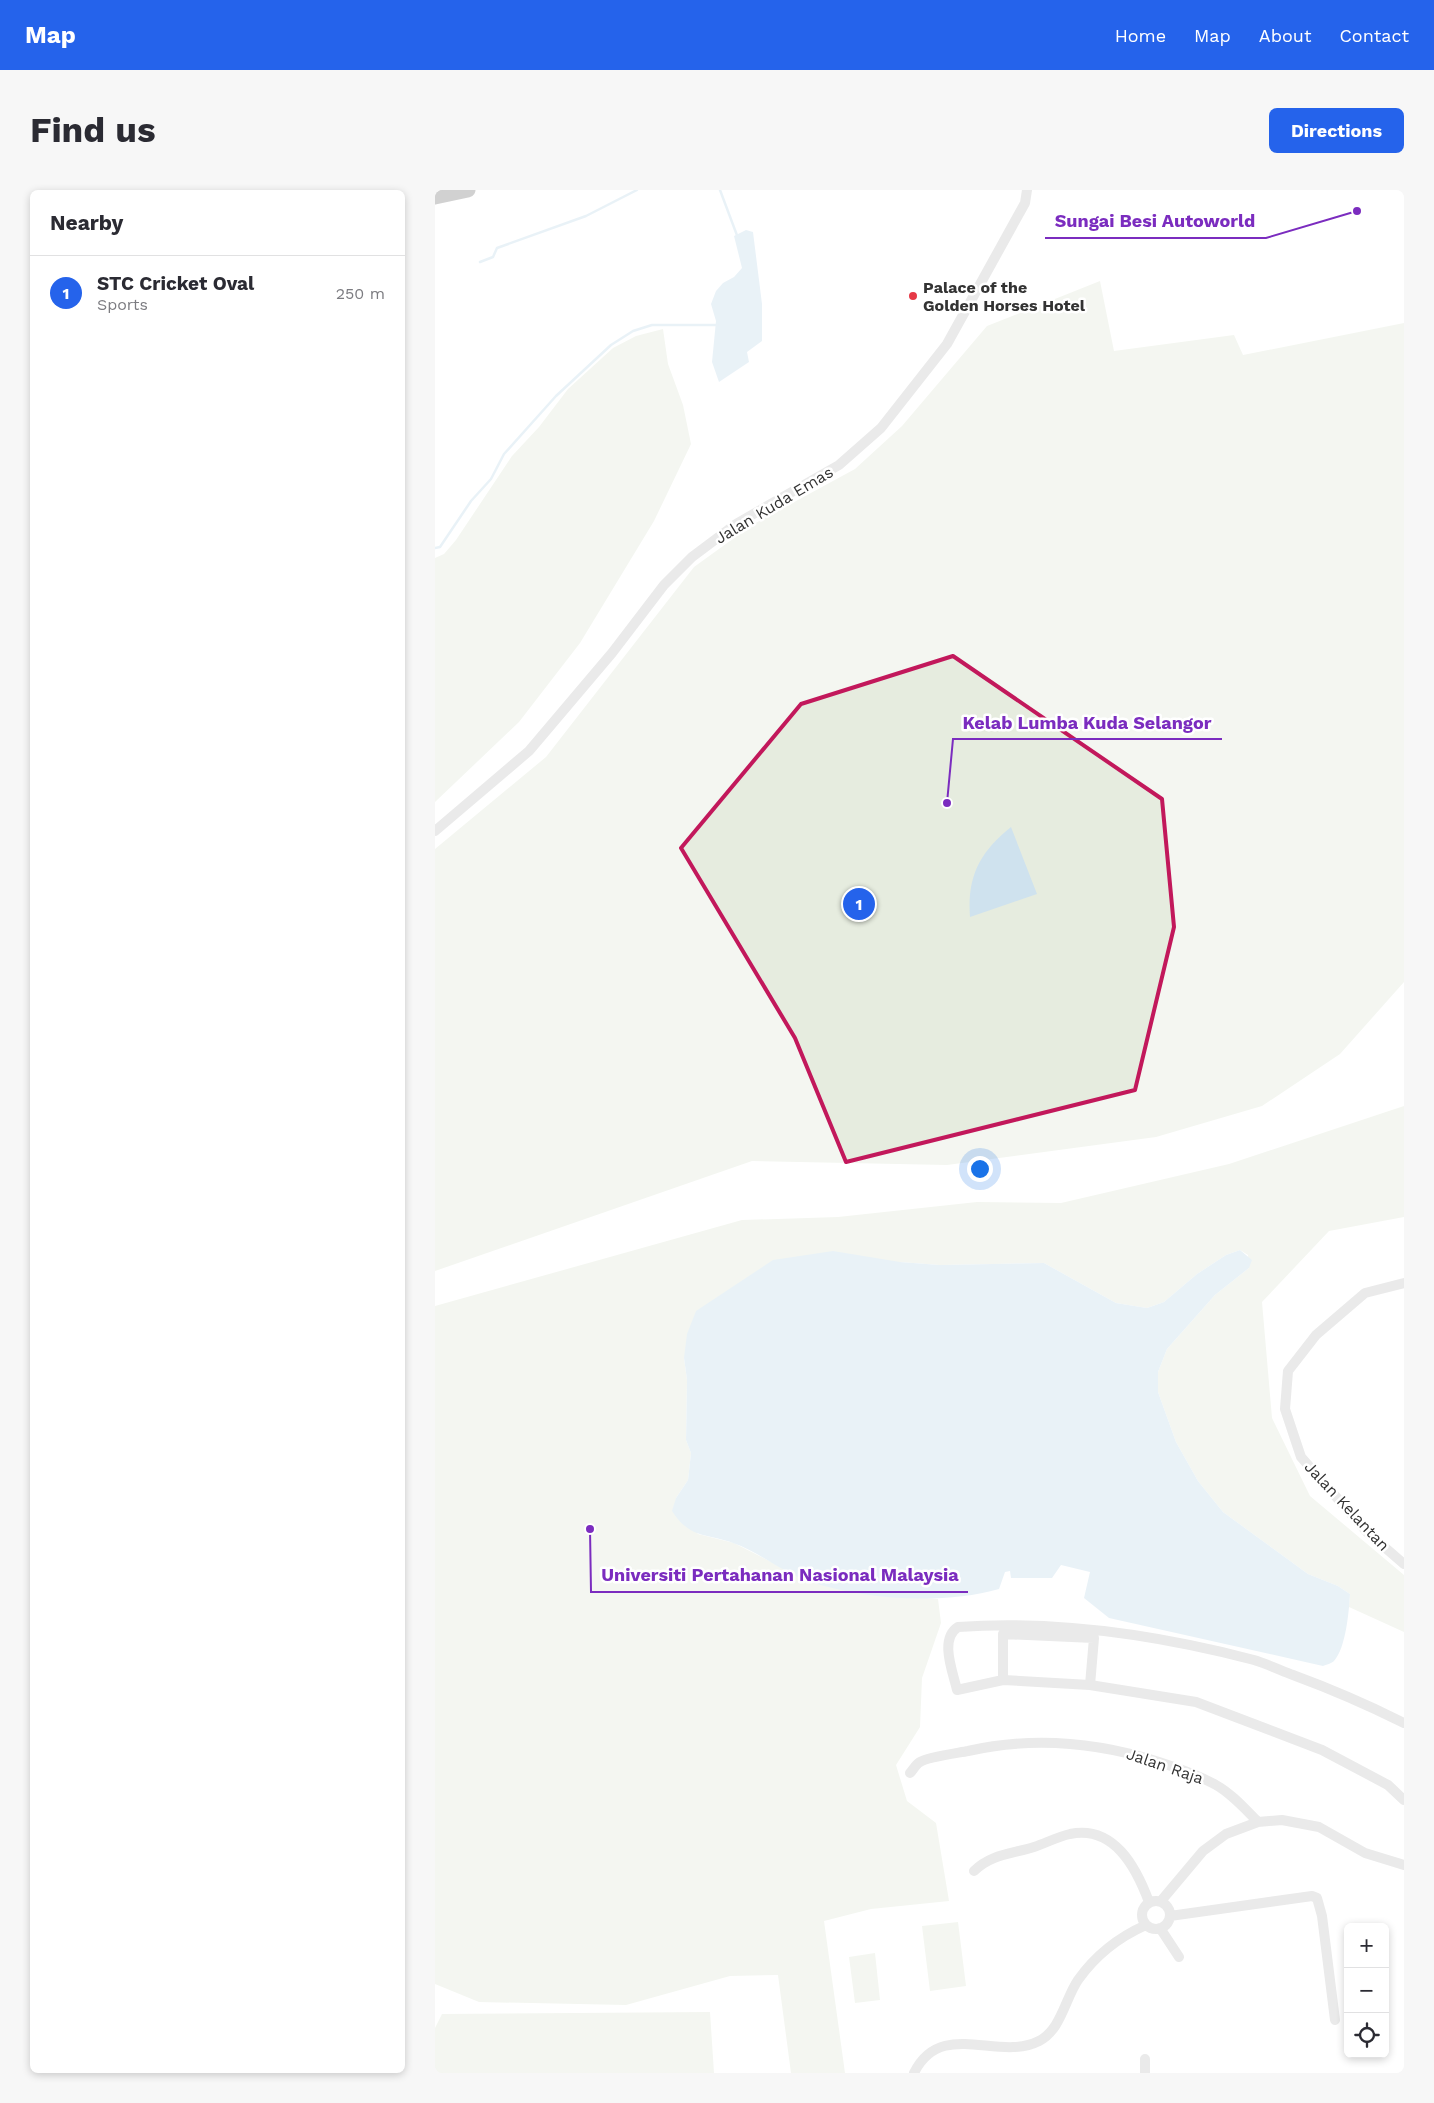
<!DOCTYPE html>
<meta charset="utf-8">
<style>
:root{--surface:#fff;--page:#f7f7f7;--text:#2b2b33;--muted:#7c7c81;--line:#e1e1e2;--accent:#2563eb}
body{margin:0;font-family:"Work Sans",sans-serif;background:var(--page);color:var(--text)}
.controls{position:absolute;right:15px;bottom:15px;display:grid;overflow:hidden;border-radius:8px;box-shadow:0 2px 8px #0003}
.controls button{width:45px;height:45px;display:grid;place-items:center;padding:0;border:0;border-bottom:1px solid var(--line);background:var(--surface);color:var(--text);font:25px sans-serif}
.you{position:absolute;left:544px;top:978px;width:18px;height:18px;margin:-12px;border:4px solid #fff;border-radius:50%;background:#1a73e8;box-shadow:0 0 0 8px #1a73e833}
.badge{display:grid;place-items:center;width:32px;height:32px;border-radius:50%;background:var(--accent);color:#fff;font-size:16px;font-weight:700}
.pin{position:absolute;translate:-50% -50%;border:2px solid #fff;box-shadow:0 1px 5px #0006}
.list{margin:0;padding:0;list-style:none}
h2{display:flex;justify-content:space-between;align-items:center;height:65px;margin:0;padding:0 20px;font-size:21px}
h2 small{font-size:16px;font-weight:400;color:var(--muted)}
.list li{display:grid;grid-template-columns:32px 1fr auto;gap:15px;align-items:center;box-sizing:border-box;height:75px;padding:0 20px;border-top:1px solid var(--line)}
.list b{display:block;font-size:19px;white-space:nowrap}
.list p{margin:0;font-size:16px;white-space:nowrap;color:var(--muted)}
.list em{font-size:16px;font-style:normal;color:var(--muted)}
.icon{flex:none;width:28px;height:28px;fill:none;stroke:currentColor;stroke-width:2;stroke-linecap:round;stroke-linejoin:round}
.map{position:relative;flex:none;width:969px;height:1883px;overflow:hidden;border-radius:8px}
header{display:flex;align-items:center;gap:30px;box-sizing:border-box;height:70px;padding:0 25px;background:var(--accent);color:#fff}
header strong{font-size:24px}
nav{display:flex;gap:28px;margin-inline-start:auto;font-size:18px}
.intro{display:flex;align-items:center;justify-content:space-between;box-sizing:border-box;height:120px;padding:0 30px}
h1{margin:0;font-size:35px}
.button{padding:12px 22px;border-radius:8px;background:var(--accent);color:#fff;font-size:18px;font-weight:700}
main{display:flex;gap:30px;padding:0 30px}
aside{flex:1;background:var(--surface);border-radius:8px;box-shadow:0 2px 8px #0003}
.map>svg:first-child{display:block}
.green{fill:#e6ecdf}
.water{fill:#cfe2ee}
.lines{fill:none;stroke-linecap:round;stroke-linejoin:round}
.stream{stroke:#cfe2ee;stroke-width:2.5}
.minor{stroke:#d0d0d0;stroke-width:10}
.highway{stroke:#9a9a9a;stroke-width:15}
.marked{fill:none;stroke:#c2185b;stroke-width:4;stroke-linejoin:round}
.poi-dot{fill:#e63946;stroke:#fff;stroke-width:2}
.labels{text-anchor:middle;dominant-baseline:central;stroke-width:5;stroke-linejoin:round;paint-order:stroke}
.poi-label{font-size:16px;font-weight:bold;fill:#333;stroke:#fff;text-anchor:start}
.street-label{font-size:16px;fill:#333;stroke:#fff}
.leader{fill:none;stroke:#7b2cbf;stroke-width:2}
.callout-dot{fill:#7b2cbf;stroke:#fff;stroke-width:2}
.callout-label{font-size:18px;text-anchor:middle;font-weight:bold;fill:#7b2cbf;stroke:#fff;stroke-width:5;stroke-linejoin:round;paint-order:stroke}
</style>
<header>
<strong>Map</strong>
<nav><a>Home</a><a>Map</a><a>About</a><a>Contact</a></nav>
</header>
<div class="intro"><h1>Find us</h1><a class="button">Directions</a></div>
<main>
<aside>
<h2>Nearby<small></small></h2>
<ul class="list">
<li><span class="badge">1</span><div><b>STC Cricket Oval</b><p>Sports</p></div><em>250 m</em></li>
</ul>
</aside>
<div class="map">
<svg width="969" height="1883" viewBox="0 0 969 1883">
<rect width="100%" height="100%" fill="#fff"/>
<path class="green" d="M665 91 679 161 799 145 808 165 969 133V792L905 864 827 916 721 947 512 975 317 971 0 1081V659L111 567 259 377 317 335 420 279 467 236 552 136Z
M228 139 233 174 248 215 256 254 219 331 145 453 84 532 0 612V368L9 364 21 350 77 266 104 237 133 199 178 158 201 146Z
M969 916V1027L894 1041 827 1112 837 1228 875 1306 969 1385V1442L914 1417 915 1404 903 1396 873 1384 788 1322 763 1291 741 1252 723 1202V1182L732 1159 780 1105 814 1078 813 1065 805 1060 791 1065 762 1084 729 1112 712 1118 681 1113 609 1073 505 1075 465 1072 249 1168 252 1190 251 1250 256 1263 253 1290 241 1308 263 1344 299 1353 372 1390 468 1406 503 1409 506 1433 487 1488 485 1537 461 1575 472 1611 501 1633 514 1711 436 1719 389 1731 410 1883H356L343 1785 295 1786 191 1815 44 1812 0 1794V1116L307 1030 403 1027 542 1012 626 1013 794 974Z
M523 1732 531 1796 495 1801 487 1736Z
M440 1763 445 1810 420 1813 414 1767Z
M275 1822 279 1883H0V1838L7 1824Z"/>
<path class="water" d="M311 40 318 42 327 114V151L312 162 314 172 284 192 277 172 281 131 276 114 281 101 288 93 299 87 307 78 299 46Z
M576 637 602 704 535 727C532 686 545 662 576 637Z
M805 1060 817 1070 814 1078 780 1105 732 1159 723 1182V1202L741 1252 763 1291 788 1322 873 1384 903 1396 915 1404C914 1421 911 1458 899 1471 897 1473 891 1475 888 1476L674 1428 649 1408 655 1382 626 1375 617 1388H576L575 1381 570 1382 564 1399C508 1415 429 1410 373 1391 347 1382 324 1362 298 1353 271 1343 255 1349 237 1321L241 1308 253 1290 256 1263 251 1250 252 1190 249 1168 252 1144 261 1121 338 1070 398 1061 465 1072 505 1075 609 1073 681 1113 712 1118 729 1112 762 1084 791 1065Z"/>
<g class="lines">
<path class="stream" d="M285 0 303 48
M45 72 58 67 62 58 151 26 202 0
M0 358 5 357 36 311 56 289 69 264 121 206 176 155 198 141 217 135H282"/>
<path class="minor" d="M0 641 94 561 177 463 229 395 257 367 301 334 404 275 446 238 512 154 590 13 592 0
M969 1093 930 1103 881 1145 853 1181 850 1219 866 1267 932 1342 969 1374
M568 1490V1444L659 1448 655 1495
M969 1533C933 1515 896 1499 858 1485 845 1480 832 1474 819 1470 723 1445 622 1430 523 1437 504 1449 518 1482 522 1500L568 1490 655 1495 761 1512 887 1560 953 1595 969 1610
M475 1583C478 1580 481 1574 485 1572 493 1567 523 1563 533 1561 599 1546 661 1552 724 1572 743 1578 763 1585 781 1595 797 1604 810 1619 823 1632
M539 1681C556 1664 577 1664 599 1657 611 1653 622 1647 635 1644 679 1635 701 1677 714 1712
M707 1725a14 14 0 1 1 28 0a14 14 0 1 1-28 0Z
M726 1711 768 1661 791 1644 823 1632 847 1630 884 1637 930 1663 969 1675
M735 1726 877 1706 882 1708 887 1726 900 1830
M725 1738 744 1767
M479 1883C506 1828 563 1872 604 1851 626 1840 630 1809 643 1790 660 1766 684 1747 711 1735
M710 1883V1869"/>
<path class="highway" d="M0 7 33 0"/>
</g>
<path d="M0 0H969V1883H0ZM518 466 727 609 739 737 700 900 411 972 360 848 246 658 366 514Z" fill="#fff" fill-opacity=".55" fill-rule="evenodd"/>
<path class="marked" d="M518 466 727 609 739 737 700 900 411 972 360 848 246 658 366 514Z"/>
<circle class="poi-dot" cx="478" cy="106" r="5"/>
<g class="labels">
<g class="poi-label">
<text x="488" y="97">Palace of the<tspan x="488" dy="18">Golden Horses Hotel</tspan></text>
</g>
<g class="street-label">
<text transform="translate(339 315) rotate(-31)">Jalan Kuda Emas</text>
<text transform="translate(912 1316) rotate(47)">Jalan Kelantan</text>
<text transform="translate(730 1576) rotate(19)">Jalan Raja</text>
</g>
</g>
<path class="leader" d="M922 21L831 48H610M512 613L518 549H787M155 1339L156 1402H533"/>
<g class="callout-dot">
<circle cx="922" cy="21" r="5"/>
<circle cx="512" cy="613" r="5"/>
<circle cx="155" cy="1339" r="5"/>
</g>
<g class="callout-label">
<text x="720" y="37">Sungai Besi Autoworld</text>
<text x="652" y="539">Kelab Lumba Kuda Selangor</text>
<text x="345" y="1391">Universiti Pertahanan Nasional Malaysia</text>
</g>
</svg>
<div class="controls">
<button>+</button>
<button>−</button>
<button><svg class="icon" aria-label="locate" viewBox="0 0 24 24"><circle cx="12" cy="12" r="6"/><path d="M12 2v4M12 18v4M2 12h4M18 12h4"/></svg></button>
</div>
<div class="you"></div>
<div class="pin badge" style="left:424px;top:714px">1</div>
</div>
</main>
